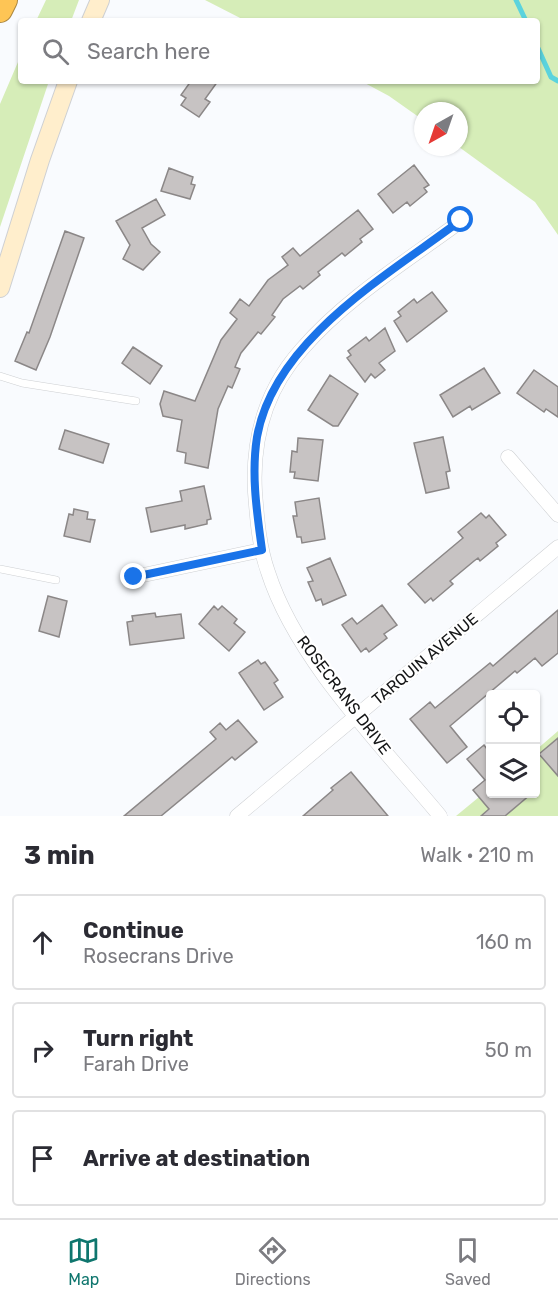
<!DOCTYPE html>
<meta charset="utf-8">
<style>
:root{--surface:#fff;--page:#f7f7f7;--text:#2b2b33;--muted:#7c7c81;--line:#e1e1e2;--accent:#0f766e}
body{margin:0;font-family:Rubik,sans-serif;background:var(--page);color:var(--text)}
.controls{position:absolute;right:18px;bottom:18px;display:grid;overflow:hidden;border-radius:6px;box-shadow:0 2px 4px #0004}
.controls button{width:54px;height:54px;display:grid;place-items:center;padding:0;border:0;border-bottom:2px solid var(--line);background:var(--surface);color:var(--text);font:30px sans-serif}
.compass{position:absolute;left:414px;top:102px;width:54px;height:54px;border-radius:50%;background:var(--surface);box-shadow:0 2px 4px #0004;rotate:220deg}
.stop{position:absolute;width:18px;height:18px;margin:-14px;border:4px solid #1a73e8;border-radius:50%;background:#fff}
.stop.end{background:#1a73e8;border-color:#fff;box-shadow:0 2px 6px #0008}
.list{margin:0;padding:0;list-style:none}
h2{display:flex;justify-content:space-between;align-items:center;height:78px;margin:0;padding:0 24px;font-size:26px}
h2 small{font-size:20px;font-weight:400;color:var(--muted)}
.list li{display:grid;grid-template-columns:39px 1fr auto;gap:18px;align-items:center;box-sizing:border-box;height:96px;margin:0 12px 12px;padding:0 12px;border:2px solid var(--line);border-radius:6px}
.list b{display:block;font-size:22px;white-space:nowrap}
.list p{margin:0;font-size:20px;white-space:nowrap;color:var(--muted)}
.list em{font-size:20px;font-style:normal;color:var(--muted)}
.icon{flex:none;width:33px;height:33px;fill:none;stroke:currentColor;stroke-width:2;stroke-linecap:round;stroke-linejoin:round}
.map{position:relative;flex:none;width:558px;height:816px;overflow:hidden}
.search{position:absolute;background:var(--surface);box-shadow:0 2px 4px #0004;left:18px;right:18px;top:18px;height:66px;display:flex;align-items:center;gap:15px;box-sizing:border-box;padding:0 21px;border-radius:6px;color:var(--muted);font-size:22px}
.sheet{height:402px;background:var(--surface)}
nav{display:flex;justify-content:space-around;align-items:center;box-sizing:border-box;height:84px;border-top:2px solid var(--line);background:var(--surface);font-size:16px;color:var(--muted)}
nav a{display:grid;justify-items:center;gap:3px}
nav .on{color:var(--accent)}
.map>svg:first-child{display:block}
.green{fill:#d6edb8}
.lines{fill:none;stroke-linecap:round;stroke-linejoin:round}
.stream{stroke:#5bd3dd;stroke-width:5}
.building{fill:#c7c3c3;stroke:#8b8787;stroke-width:1.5}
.service-casing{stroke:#ced0d3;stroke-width:8}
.minor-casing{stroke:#ced0d3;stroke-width:15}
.secondary-casing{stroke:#ced0d3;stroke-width:20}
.motorway-casing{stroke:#ac873f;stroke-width:26}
.service{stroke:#fff;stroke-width:7}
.minor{stroke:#fff;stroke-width:14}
.secondary{stroke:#fec;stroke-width:18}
.motorway{stroke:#fec555;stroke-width:24}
.route{stroke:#1a73e8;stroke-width:8}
.labels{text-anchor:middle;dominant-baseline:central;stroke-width:4.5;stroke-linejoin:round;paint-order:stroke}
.street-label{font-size:16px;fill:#141516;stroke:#fff}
</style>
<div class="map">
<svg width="558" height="816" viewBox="0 0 558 816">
<rect width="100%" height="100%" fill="#f9fbfe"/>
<path class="green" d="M46 0H79L71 21H36Z
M205 0H558V235L535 202 459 147V111H423V120L389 96 361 81H537V21H246Z
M21 55V81H49L0 227V104Z
M558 731V816H456L490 788V794H536V750Z"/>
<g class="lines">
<path class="stream" d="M516 0 526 21
M537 46 551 77 558 81"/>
</g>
<path class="building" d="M191 81H218L205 99 210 102 199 117 181 105 186 98 181 95Z
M414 165 429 185 424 188 427 192 410 206 407 202 393 213 378 194Z
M169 168 193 177 191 184 195 185 190 199 161 191Z
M156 199 165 215 142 228 151 244 160 252 143 270 123 259 130 245 116 221Z
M358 210 373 229 360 239 362 242 345 256 342 253 318 272 320 275 303 289 300 286 283 299 272 315 275 317 261 334 258 332 241 353 235 367 240 369 232 388 228 386 218 409 208 468 185 463 186 453 177 451 182 420 163 416 160 404 164 391 195 401 221 340 237 319 230 313 240 299 249 306 268 280 288 265 282 257 293 248 300 256Z
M65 231 84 238 50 337 36 370 15 361 27 332 29 333Z
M432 292 447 311 407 342 394 321 401 316 398 312 414 299 417 303Z
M385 328 395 351 379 363 385 370 375 378 371 374 365 382 347 358 351 355 348 351 366 337 369 341Z
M133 347 162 366 150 384 122 363Z
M484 368 500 393 472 410 470 406 453 417 440 395Z
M534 370 558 387V417L546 409 544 412 517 393Z
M330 375 358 394 338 426H333L308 410Z
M65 430 109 444 103 463 59 449Z
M443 437 450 471 446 472 449 488 426 493 414 443Z
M298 438 323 440 318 481 294 478 295 472H290L292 451 297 452Z
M204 486 211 519 207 520V524L185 529V525L151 532 146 508 182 501 180 491Z
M319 498 325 539 302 543 301 537H297L293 516H297L295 502Z
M74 509 88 512 87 519 95 520 90 542 64 536 69 514 73 515Z
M481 513 486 518 489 515 506 535 496 543 498 546 480 561 478 558 474 561 450 581 453 584 433 601 431 598 425 603 408 584 463 538 458 532Z
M330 558 346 595 323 605 321 599 316 601 308 582 313 581 307 568Z
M48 596 67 601 59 637 39 631Z
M382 605 397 625 384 634 387 638 369 652 366 648 361 652 342 625 352 618 357 624Z
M214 606 218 610 222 606 237 619 234 623 245 632 229 651 199 624Z
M558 610V653L542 666 535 658 517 673 515 671 450 726 467 747 447 763 410 719 430 702 435 708 490 663 493 666Z
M155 613 156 617 181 614 184 638 130 645 127 622 133 621 132 616Z
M258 660 261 664 265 662 278 680 274 683 283 697 264 710 239 673Z
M238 720 257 742 235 760 232 757 161 816H124L216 739 210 732 220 723 226 730Z
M558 738V776L539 754Z
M484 745 490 753V794H531L505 816H481L489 809 473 790 485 780 467 759Z
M351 772 388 816H303L333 790 331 788Z"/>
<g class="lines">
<defs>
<path id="service" d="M0 376 22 383 136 401
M0 569 56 580"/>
<path id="minor" d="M508 457 558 515
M134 577 262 550
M237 816 558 547
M440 816C382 746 296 660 268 572 259 547 257 518 255 492 252 439 266 389 302 349 346 298 407 261 461 221"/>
<path id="secondary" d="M91 21 100 0
M0 288 40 160 68 81"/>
<path id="motorway" d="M0 10 5 0"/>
</defs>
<use href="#service" class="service-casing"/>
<use href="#minor" class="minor-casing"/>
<use href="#secondary" class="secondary-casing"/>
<use href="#motorway" class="motorway-casing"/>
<use href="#service" class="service"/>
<use href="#minor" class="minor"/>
<use href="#secondary" class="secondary"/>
<use href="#motorway" class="motorway"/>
</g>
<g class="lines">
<path class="route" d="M134 577 262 550C257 513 251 475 257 437 274 340 388 275 461 220"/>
</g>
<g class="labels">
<g class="street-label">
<text transform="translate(425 659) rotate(-40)">TARQUIN AVENUE</text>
<text transform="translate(344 695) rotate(53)">ROSECRANS DRIVE</text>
</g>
</g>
</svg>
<div class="controls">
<button><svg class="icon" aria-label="locate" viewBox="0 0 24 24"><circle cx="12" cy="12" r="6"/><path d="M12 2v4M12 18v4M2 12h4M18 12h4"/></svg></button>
<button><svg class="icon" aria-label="layers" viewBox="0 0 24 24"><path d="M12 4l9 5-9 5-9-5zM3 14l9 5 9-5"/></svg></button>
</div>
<svg class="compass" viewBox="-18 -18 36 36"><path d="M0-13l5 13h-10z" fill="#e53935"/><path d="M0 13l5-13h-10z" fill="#7c7c81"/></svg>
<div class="stop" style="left:461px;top:220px"></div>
<div class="stop end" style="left:134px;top:577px"></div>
<div class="search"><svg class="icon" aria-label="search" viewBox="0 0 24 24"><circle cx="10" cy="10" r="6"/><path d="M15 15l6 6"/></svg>Search here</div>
</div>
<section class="sheet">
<h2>3 min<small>Walk · 210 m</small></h2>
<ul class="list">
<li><svg class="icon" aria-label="ahead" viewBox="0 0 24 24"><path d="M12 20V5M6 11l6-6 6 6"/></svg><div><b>Continue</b><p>Rosecrans Drive</p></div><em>160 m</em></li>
<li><svg class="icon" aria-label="right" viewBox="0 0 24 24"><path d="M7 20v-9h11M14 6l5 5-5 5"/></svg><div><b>Turn right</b><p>Farah Drive</p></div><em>50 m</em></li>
<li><svg class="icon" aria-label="arrive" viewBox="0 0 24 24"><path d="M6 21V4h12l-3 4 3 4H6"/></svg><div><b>Arrive at destination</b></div></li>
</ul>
</section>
<nav>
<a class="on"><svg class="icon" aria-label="map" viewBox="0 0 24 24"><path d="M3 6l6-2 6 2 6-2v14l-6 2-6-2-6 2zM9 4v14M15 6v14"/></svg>Map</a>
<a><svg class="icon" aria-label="directions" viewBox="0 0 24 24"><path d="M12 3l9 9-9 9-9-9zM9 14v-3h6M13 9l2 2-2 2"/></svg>Directions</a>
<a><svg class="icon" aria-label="saved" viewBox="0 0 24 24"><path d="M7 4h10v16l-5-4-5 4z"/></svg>Saved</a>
</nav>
